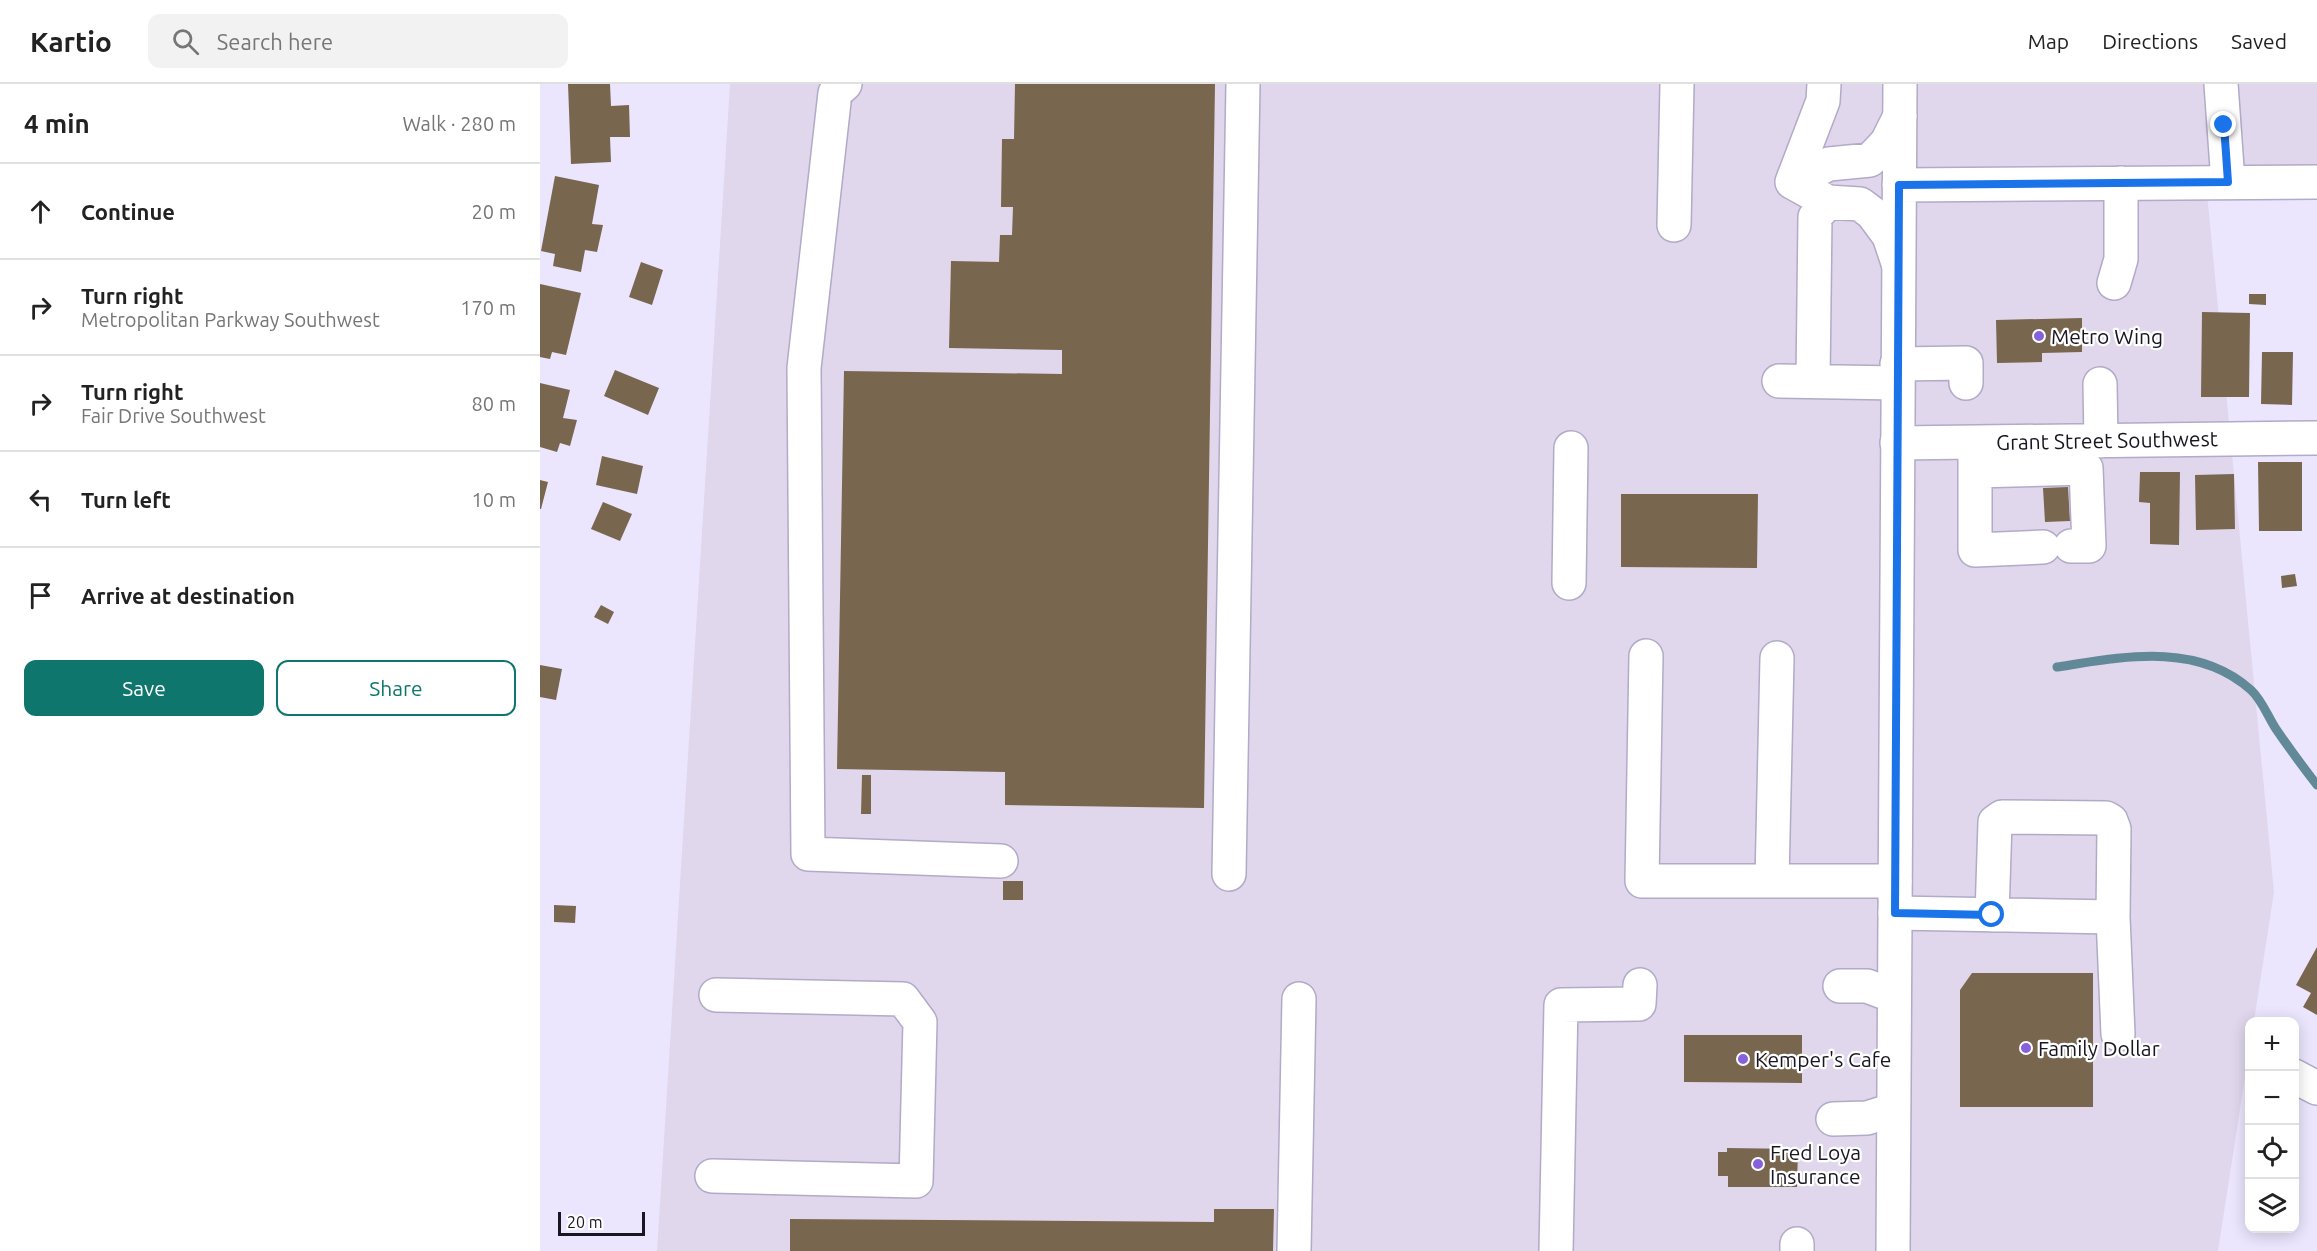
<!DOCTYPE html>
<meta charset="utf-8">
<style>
:root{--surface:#fff;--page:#f2f2f2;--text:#222;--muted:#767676;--line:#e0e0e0;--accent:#0f766e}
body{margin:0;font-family:Ubuntu,sans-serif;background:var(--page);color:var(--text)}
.controls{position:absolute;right:18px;bottom:18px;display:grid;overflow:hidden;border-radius:12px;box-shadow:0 3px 15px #0003}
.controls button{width:54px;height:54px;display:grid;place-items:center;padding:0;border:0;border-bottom:2px solid var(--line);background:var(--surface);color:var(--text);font:30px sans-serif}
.scale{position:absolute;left:18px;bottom:15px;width:87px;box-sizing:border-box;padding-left:6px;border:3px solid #191621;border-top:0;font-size:16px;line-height:21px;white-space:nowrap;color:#191621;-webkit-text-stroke:4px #fff;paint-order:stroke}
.stop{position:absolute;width:18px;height:18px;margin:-14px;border:4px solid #1a73e8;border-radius:50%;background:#fff}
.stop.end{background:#1a73e8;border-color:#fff;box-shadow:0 2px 6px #0008}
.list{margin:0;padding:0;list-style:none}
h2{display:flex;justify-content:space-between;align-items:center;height:78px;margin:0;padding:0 24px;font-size:26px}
h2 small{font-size:20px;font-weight:400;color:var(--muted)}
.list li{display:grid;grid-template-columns:39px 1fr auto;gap:18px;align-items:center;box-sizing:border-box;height:96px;padding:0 24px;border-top:2px solid var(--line)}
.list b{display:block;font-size:22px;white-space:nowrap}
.list p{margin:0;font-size:20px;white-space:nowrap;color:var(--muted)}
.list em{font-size:20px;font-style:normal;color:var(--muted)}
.actions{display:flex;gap:12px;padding:18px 24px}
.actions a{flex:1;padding:14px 0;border:2px solid var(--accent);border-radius:12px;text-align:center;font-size:21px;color:var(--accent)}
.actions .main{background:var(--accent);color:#fff}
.icon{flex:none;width:33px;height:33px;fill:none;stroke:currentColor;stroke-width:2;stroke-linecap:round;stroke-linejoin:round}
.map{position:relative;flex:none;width:1777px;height:1167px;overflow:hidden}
header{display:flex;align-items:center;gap:36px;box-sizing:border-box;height:84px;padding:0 30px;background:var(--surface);border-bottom:2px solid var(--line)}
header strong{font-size:28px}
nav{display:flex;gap:33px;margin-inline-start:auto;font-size:21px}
.search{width:420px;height:54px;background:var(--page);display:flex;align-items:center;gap:15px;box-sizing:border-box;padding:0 21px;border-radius:12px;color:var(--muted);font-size:22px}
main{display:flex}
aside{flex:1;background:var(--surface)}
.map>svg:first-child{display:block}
.commercial{fill:#e0d7ec}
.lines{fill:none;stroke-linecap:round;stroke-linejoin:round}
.stream{stroke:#618997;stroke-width:9}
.building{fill:#78664e}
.minor-casing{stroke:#b1aac8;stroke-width:36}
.major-casing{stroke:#b1aac8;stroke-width:36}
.minor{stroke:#fff;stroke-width:33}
.major{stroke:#fff;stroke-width:33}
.route{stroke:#1a73e8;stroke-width:8}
.poi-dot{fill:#8760db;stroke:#fff;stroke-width:2}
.labels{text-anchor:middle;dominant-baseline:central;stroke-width:4.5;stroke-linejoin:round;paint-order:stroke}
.poi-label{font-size:21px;fill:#191621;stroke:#fff;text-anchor:start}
.street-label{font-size:21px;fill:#191621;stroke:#fff}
</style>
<header>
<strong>Kartio</strong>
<div class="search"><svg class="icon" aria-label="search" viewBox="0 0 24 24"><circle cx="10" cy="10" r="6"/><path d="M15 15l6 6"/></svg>Search here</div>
<nav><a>Map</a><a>Directions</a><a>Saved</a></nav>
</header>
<main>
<aside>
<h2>4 min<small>Walk · 280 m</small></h2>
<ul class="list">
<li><svg class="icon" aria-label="ahead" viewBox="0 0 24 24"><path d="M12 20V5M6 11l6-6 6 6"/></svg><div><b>Continue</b></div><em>20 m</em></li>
<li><svg class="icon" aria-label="right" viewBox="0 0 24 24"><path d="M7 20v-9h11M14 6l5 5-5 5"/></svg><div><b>Turn right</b><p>Metropolitan Parkway Southwest</p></div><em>170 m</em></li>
<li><svg class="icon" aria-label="right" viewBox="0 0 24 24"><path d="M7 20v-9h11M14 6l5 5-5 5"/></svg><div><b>Turn right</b><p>Fair Drive Southwest</p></div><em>80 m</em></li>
<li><svg class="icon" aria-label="left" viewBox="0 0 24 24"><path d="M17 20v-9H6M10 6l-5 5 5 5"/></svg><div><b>Turn left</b></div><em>10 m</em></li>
<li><svg class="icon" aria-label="arrive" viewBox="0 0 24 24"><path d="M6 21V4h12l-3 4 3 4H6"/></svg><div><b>Arrive at destination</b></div></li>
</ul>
<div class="actions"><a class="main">Save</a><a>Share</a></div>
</aside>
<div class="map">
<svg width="1777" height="1167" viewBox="0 0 1777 1167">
<rect width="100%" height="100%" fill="#ebe6fe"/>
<path class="commercial" d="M190 0H1777V100L1667 109 1734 808 1714 937 1710 938 1709 967 1678 1167H117Z"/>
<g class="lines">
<path class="stream" d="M1517 583C1582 573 1657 557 1711 606 1722 616 1728 633 1736 645 1749 664 1763 683 1777 701"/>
</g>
<path class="building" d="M28 0H70L71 22 89 21 90 53H70L71 78 31 80Z
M475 0H675L664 724 465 721V688L297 685 304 287 522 290V266L409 264 411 177 459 178 460 151H472L473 123H461L462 55H474Z
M15 92 59 101 52 140 63 141 57 168 45 166 41 188 13 182 15 170 1 167Z
M101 178 123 186 112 221 89 213Z
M0 200 41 209 26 271 12 268 10 275 0 273Z
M1709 210H1726V221L1709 220Z
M1662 228 1710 229 1709 313H1661Z
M1542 234V268L1502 269V278L1457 279 1456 236Z
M1722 268H1753L1752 321 1721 320Z
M75 286 119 304 108 331 64 312Z
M0 299 30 306 23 334 37 336 30 362 20 359 17 368 0 363Z
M62 372 103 382 97 410 56 401Z
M1718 378H1762V447H1719Z
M1600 388H1640L1639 461 1610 460V419L1599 418Z
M1694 390 1695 445 1656 446 1655 391Z
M0 396 8 398 1 425H0Z
M1528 403 1530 437 1505 438 1503 404Z
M1081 410H1218L1217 484 1081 483Z
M63 418 92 430 80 457 51 445Z
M1755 490 1757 502 1742 504 1741 492Z
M61 521 74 528 68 540 54 533Z
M0 581 22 585 16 616 0 613Z
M322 691H331V730H321Z
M463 797H483V816H463Z
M14 821 36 822 35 839 14 838Z
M1777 863V931L1763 923 1771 909 1756 901Z
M1432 889H1553V1023H1420V906Z
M1144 951H1262V999L1144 998Z
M1187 1064 1258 1065 1257 1103H1188V1092H1178V1068H1187Z
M674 1125H734L733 1167H250V1135L674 1138Z"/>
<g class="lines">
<defs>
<path id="minor" d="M305 0 295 9 264 284 268 770 461 777
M1681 0 1688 98
M1252 98 1288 118 1320 120 1332 129 1349 152 1358 179
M1252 98 1289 80 1330 76 1347 58 1360 32
M1252 98 1283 17 1284 0
M1134 141 1137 0
M1574 199 1581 175V99
M1357 280 1426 279V299
M1239 297 1357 299
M1273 297 1275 133 1288 118
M1560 300 1561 357
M1357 359 1777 354
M1435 366V466L1503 463
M1435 387 1546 384 1549 462H1531
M1029 499 1031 364
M1106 572 1102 797H1355
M689 790 703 0
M1232 796 1237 574
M1355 829 1573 833 1578 950
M1452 831 1455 738 1462 733 1566 734 1571 737 1574 745 1573 833
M1300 902H1327L1354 912
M1754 992 1777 1004
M1293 1035 1327 1034 1353 1026
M172 1092 376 1097 380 938 363 915 176 911
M754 1167 759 915
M1016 1167 1021 921 1099 920 1100 901
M1257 1167V1160"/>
<path id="major" d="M1359 101 1777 98
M1353 1167 1360 0"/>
</defs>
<use href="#minor" class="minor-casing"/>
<use href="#major" class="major-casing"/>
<use href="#minor" class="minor"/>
<use href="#major" class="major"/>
</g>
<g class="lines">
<path class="route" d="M1452 831 1355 829 1359 101 1688 98 1684 41"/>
</g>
<g class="poi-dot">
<circle cx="1499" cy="252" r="6"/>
<circle cx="1486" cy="964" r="6"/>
<circle cx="1203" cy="975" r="6"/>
<circle cx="1218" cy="1080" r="6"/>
</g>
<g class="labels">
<g class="poi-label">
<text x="1511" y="252">Metro Wing</text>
<text x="1498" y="964">Family Dollar</text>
<text x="1215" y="975">Kemper's Cafe</text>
<text x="1230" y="1068">Fred Loya<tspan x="1230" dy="24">Insurance</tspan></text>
</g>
<g class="street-label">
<text transform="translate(1567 356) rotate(-1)">Grant Street Southwest</text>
</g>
</g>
</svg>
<div class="controls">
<button>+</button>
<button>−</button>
<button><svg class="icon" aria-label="locate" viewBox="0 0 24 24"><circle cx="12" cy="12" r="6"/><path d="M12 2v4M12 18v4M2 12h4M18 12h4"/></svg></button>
<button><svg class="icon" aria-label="layers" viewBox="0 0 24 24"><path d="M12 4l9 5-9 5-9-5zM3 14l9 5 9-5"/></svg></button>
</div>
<div class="scale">20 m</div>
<div class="stop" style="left:1452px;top:831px"></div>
<div class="stop end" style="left:1684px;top:41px"></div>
</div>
</main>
